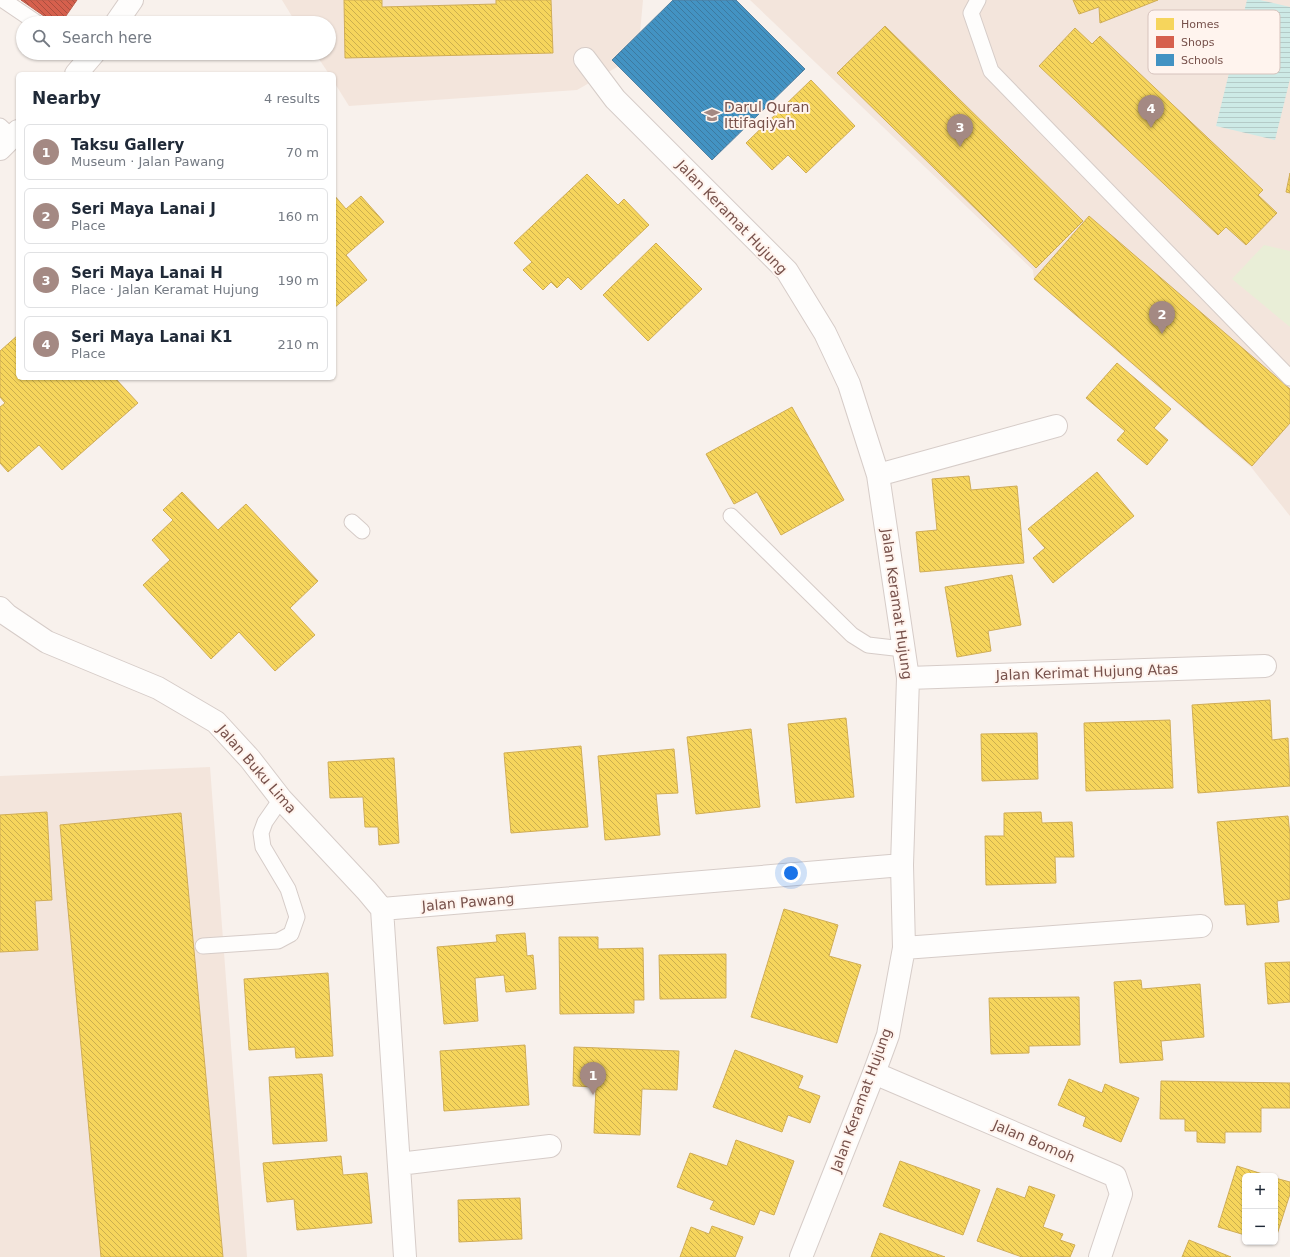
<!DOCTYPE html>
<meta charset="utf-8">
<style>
:root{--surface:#fff;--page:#f2f2f3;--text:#1f2937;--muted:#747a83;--line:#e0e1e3;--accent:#a48983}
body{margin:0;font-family:"DejaVu Sans",sans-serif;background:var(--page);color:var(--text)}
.controls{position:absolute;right:12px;bottom:12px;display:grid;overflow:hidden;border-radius:6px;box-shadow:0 1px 3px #0004}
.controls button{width:36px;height:36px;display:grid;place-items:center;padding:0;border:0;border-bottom:1px solid var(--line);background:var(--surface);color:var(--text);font:20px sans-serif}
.you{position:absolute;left:791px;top:873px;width:14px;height:14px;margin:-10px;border:3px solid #fff;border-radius:50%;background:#1a73e8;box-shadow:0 0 0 6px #1a73e833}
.badge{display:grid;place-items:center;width:26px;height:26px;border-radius:50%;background:var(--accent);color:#fff;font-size:13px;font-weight:700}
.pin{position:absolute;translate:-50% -33px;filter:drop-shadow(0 1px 2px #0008)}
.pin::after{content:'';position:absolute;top:21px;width:14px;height:12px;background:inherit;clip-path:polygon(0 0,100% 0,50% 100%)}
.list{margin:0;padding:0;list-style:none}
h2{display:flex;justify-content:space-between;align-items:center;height:52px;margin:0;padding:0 16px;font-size:17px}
h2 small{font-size:13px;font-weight:400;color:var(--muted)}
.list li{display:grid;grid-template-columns:26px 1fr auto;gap:12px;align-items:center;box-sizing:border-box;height:56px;margin:0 8px 8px;padding:0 8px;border:1px solid var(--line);border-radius:6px}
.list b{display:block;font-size:15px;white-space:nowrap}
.list p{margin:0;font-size:13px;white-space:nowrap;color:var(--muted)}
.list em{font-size:13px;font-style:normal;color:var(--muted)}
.icon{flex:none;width:22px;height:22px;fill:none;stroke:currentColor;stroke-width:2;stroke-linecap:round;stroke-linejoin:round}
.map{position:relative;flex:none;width:1290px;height:1257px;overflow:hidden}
.search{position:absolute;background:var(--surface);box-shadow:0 1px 3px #0004;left:16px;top:16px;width:320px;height:44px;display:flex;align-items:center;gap:10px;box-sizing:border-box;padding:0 14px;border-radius:22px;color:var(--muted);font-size:15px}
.panel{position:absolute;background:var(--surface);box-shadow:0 1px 3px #0004;left:16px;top:72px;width:320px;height:308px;border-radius:6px}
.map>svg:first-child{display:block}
.residential{fill:#f3e5dc}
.green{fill:#e9eed7}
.water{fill:url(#water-rules)}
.homes{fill:url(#homes-back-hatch);stroke:#d0ad57}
.shops{fill:url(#shops-back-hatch);stroke:#ba5c4c}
.schools{fill:url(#schools-back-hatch);stroke:#537f9f}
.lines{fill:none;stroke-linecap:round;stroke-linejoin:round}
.service-casing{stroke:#d6ccc8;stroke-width:17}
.minor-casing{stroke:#d6ccc8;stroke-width:24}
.service{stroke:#fefdfc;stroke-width:15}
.minor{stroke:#fefdfc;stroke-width:22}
.labels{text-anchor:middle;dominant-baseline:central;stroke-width:4;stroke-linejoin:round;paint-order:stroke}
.poi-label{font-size:14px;fill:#77514b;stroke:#fff4ee;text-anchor:start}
.street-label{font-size:14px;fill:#77514b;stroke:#fff4ee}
.key{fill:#fff4ee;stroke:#d6c3bd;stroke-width:1}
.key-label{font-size:11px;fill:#77514b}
</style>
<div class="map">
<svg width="1290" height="1257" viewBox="0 0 1290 1257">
<defs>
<pattern id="water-rules" width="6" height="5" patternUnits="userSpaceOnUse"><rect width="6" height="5" fill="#cdeae6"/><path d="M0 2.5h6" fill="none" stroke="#b4cac7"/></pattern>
<pattern id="homes-back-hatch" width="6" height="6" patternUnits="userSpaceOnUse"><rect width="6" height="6" fill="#f6d55c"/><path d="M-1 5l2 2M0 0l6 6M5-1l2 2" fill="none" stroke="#ccaf4e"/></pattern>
<pattern id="shops-back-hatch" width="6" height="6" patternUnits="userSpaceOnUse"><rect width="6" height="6" fill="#d6604d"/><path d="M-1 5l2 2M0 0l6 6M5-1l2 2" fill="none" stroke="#aa4e3f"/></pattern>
<pattern id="schools-back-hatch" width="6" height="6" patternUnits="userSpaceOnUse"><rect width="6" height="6" fill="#4393c3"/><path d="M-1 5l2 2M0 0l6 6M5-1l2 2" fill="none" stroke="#3d7aa0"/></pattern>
</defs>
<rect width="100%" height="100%" fill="#f8f1ec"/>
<path class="residential" d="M282 0H643L638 55 577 90 349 106 334 82V74H329L315 53H329V23H296Z
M750 0H1290V516L1251 467 1034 280 1033 270Z
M210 767 247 1257H0V776Z"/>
<path class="green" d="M1264 245 1290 251V327L1232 279Z"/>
<path class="water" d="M1247 0H1260L1290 7V79L1275 140 1216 126Z"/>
<path class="homes" d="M344 0H382V7L496 4V0H551L553 53 345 58Z
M1073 0H1158L1100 23 1099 7 1079 14Z
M885 26 1083 221 1036 268 837 73Z
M1075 28 1092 44 1100 36 1263 190 1258 195 1277 213 1246 245 1226 227 1218 235 1039 66Z
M811 80 855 126 806 173 788 155 772 170 746 143Z
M1290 173V193L1286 192Z
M587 174 618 205 624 199 649 225 581 290 568 277 557 288 551 282 543 290 523 270 532 262 514 243Z
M334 195 346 209 361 196 384 222 346 255 367 280 334 308Z
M1089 216 1290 389V423L1252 466 1034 279Z
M656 243 702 289 648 341 603 295Z
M18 335V378H115L138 403 62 470 39 445 8 472 0 463V407L5 403 0 397V351Z
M1117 363 1171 409 1154 428 1168 440 1147 465 1117 440 1125 431 1086 398Z
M792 407 844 500 781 535 757 492 734 504 706 454Z
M1097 472 1134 516 1053 583 1033 558 1045 548 1028 529Z
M969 476 971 490 1017 486 1024 563 920 572 916 532 937 530 932 479Z
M182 492 218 530 246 504 318 581 290 608 315 635 275 671 239 632 211 659 143 585 170 560 152 540 173 520 163 510Z
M1012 575 1021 625 988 631 991 651 957 657 945 587Z
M1270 700 1272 740 1288 738 1290 786 1198 793 1192 705Z
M846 718 854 797 796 803 788 724Z
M1170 720 1173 788 1086 791 1084 723Z
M751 729 760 807 696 814 687 737Z
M1037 733 1038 779 982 781 981 734Z
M581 746 588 827 511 833 504 753Z
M674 749 678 793 656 794 660 835 605 840 598 756Z
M394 758 399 843 379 845 378 827H365L363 797 330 798 328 762Z
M47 812 52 900 35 901 38 950 0 952V815Z
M1041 812 1042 823 1072 822 1074 857H1055L1056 883 986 885 985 836H1004V813Z
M181 813 223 1257H101L60 825Z
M1288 816 1290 835V899L1277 901 1279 922 1247 925 1245 904 1225 905 1217 822Z
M784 909 838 925 829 956 861 965 837 1043 751 1017Z
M525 933 527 956 533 955 536 989 506 992 504 975 475 978 478 1021 444 1024 437 947 497 942 496 935Z
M559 937H598V949L643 948 644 1000H634V1013L560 1014Z
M726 954V998L660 999 659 955Z
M1290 962V1002L1268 1004 1265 963Z
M328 973 333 1056 296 1058 295 1047 249 1050 244 979Z
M1141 980 1142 989 1200 984 1204 1037 1161 1041 1163 1060 1120 1063 1114 982Z
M1079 997 1080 1045 1029 1046V1053L991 1054 989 998Z
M525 1045 529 1105 444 1111 440 1051Z
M574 1047 679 1051 677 1090 642 1089 640 1135 594 1133 596 1087 573 1086Z
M735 1050 803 1076 798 1088 820 1096 810 1123 788 1115 782 1132 713 1107Z
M322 1074 327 1141 273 1144 269 1077Z
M1069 1079 1102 1093 1105 1084 1139 1098 1121 1142 1083 1126 1086 1117 1058 1105Z
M1161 1081 1290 1083V1108H1261V1132H1225V1143L1197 1142V1131H1185V1119H1160Z
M736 1140 794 1161 774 1215 760 1210 754 1225 710 1209 714 1201 677 1187 690 1153 727 1166Z
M341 1156 343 1175 367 1173 372 1223 297 1230 294 1199 267 1202 263 1163Z
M900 1161 980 1190 963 1235 883 1206Z
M1237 1166 1269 1176H1245V1235L1218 1227Z
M1275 1178 1290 1182V1194L1274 1244 1267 1242H1275Z
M1029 1186 1055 1195 1043 1227 1063 1234 1060 1240 1075 1245 1070 1257 1054 1256V1257H1022L977 1241 997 1188 1025 1198Z
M520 1198 522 1239 459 1242 458 1200Z
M712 1226 743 1237 735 1257H680L691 1227 709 1234Z
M880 1233 945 1257H871Z
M1189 1240 1231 1257H1182Z"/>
<path class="shops" d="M21 0H77L61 23H54Z"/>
<path class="schools" d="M673 0H736L805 69 712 160 612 60Z"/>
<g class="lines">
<defs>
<path id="service" d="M3 0 37 23
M978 0 971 13 991 71 1290 378
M0 126 12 137
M731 516 852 635 868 645 903 649
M352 522 362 531
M203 946 278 941 291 934 297 917 288 889 263 847 261 833 265 822 281 799"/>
<path id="minor" d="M116 23 132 0
M585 59 615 99 787 271 825 333 849 384 878 475 908 678 902 865 904 948 888 1035 874 1073 801 1257
M76 74 94 53
M0 149 18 131
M878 475 1056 426
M0 608 7 615 47 642 158 688 216 722 250 759 281 799 367 891 382 909
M908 678 1265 666
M382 909 902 865
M382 909 405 1257
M904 948 1201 926
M874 1073 1115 1176 1121 1194 1100 1257
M399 1164 550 1146"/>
</defs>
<use href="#service" class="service-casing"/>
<use href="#minor" class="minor-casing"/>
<use href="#service" class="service"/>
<use href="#minor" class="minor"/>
</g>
<defs>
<symbol id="school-bare" viewBox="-9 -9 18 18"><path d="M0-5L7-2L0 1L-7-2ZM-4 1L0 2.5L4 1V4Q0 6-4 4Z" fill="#a48983" stroke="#fff4ee" stroke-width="2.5" paint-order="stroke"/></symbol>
</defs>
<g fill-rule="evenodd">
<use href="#school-bare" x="701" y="104" width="22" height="22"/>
</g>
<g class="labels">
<g class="poi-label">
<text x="724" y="107">Darul Quran<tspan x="724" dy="16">Ittifaqiyah</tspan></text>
</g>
<g class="street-label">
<text transform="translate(732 217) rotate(46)">Jalan Keramat Hujung</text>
<text transform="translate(897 604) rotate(82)">Jalan Keramat Hujung</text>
<text transform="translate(1087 672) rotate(-2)">Jalan Kerimat Hujung Atas</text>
<text transform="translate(257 769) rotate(49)">Jalan Buku Lima</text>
<text transform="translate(468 902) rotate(-5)">Jalan Pawang</text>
<text transform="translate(861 1100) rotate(-70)">Jalan Keramat Hujung</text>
<text transform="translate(1034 1141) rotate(23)">Jalan Bomoh</text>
</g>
</g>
<rect x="1148" y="10" width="132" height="64" rx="6" class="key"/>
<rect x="1156" y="18" width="18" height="12" fill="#f6d55c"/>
<rect x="1156" y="36" width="18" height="12" fill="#d6604d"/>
<rect x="1156" y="54" width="18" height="12" fill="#4393c3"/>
<g class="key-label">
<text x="1181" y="28">Homes</text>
<text x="1181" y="46">Shops</text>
<text x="1181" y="64">Schools</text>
</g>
</svg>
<div class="controls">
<button>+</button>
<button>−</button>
</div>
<div class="you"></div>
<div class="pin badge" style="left:593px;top:1095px">1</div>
<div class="pin badge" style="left:1162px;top:334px">2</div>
<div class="pin badge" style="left:960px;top:147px">3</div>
<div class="pin badge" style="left:1151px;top:128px">4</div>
<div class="search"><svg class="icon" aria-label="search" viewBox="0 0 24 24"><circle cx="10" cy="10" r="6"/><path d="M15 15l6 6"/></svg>Search here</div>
<section class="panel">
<h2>Nearby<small>4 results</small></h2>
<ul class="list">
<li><span class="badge">1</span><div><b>Taksu Gallery</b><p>Museum · Jalan Pawang</p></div><em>70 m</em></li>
<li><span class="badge">2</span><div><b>Seri Maya Lanai J</b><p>Place</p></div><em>160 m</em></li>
<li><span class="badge">3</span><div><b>Seri Maya Lanai H</b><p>Place · Jalan Keramat Hujung</p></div><em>190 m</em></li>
<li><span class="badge">4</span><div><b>Seri Maya Lanai K1</b><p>Place</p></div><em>210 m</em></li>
</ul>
</section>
</div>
